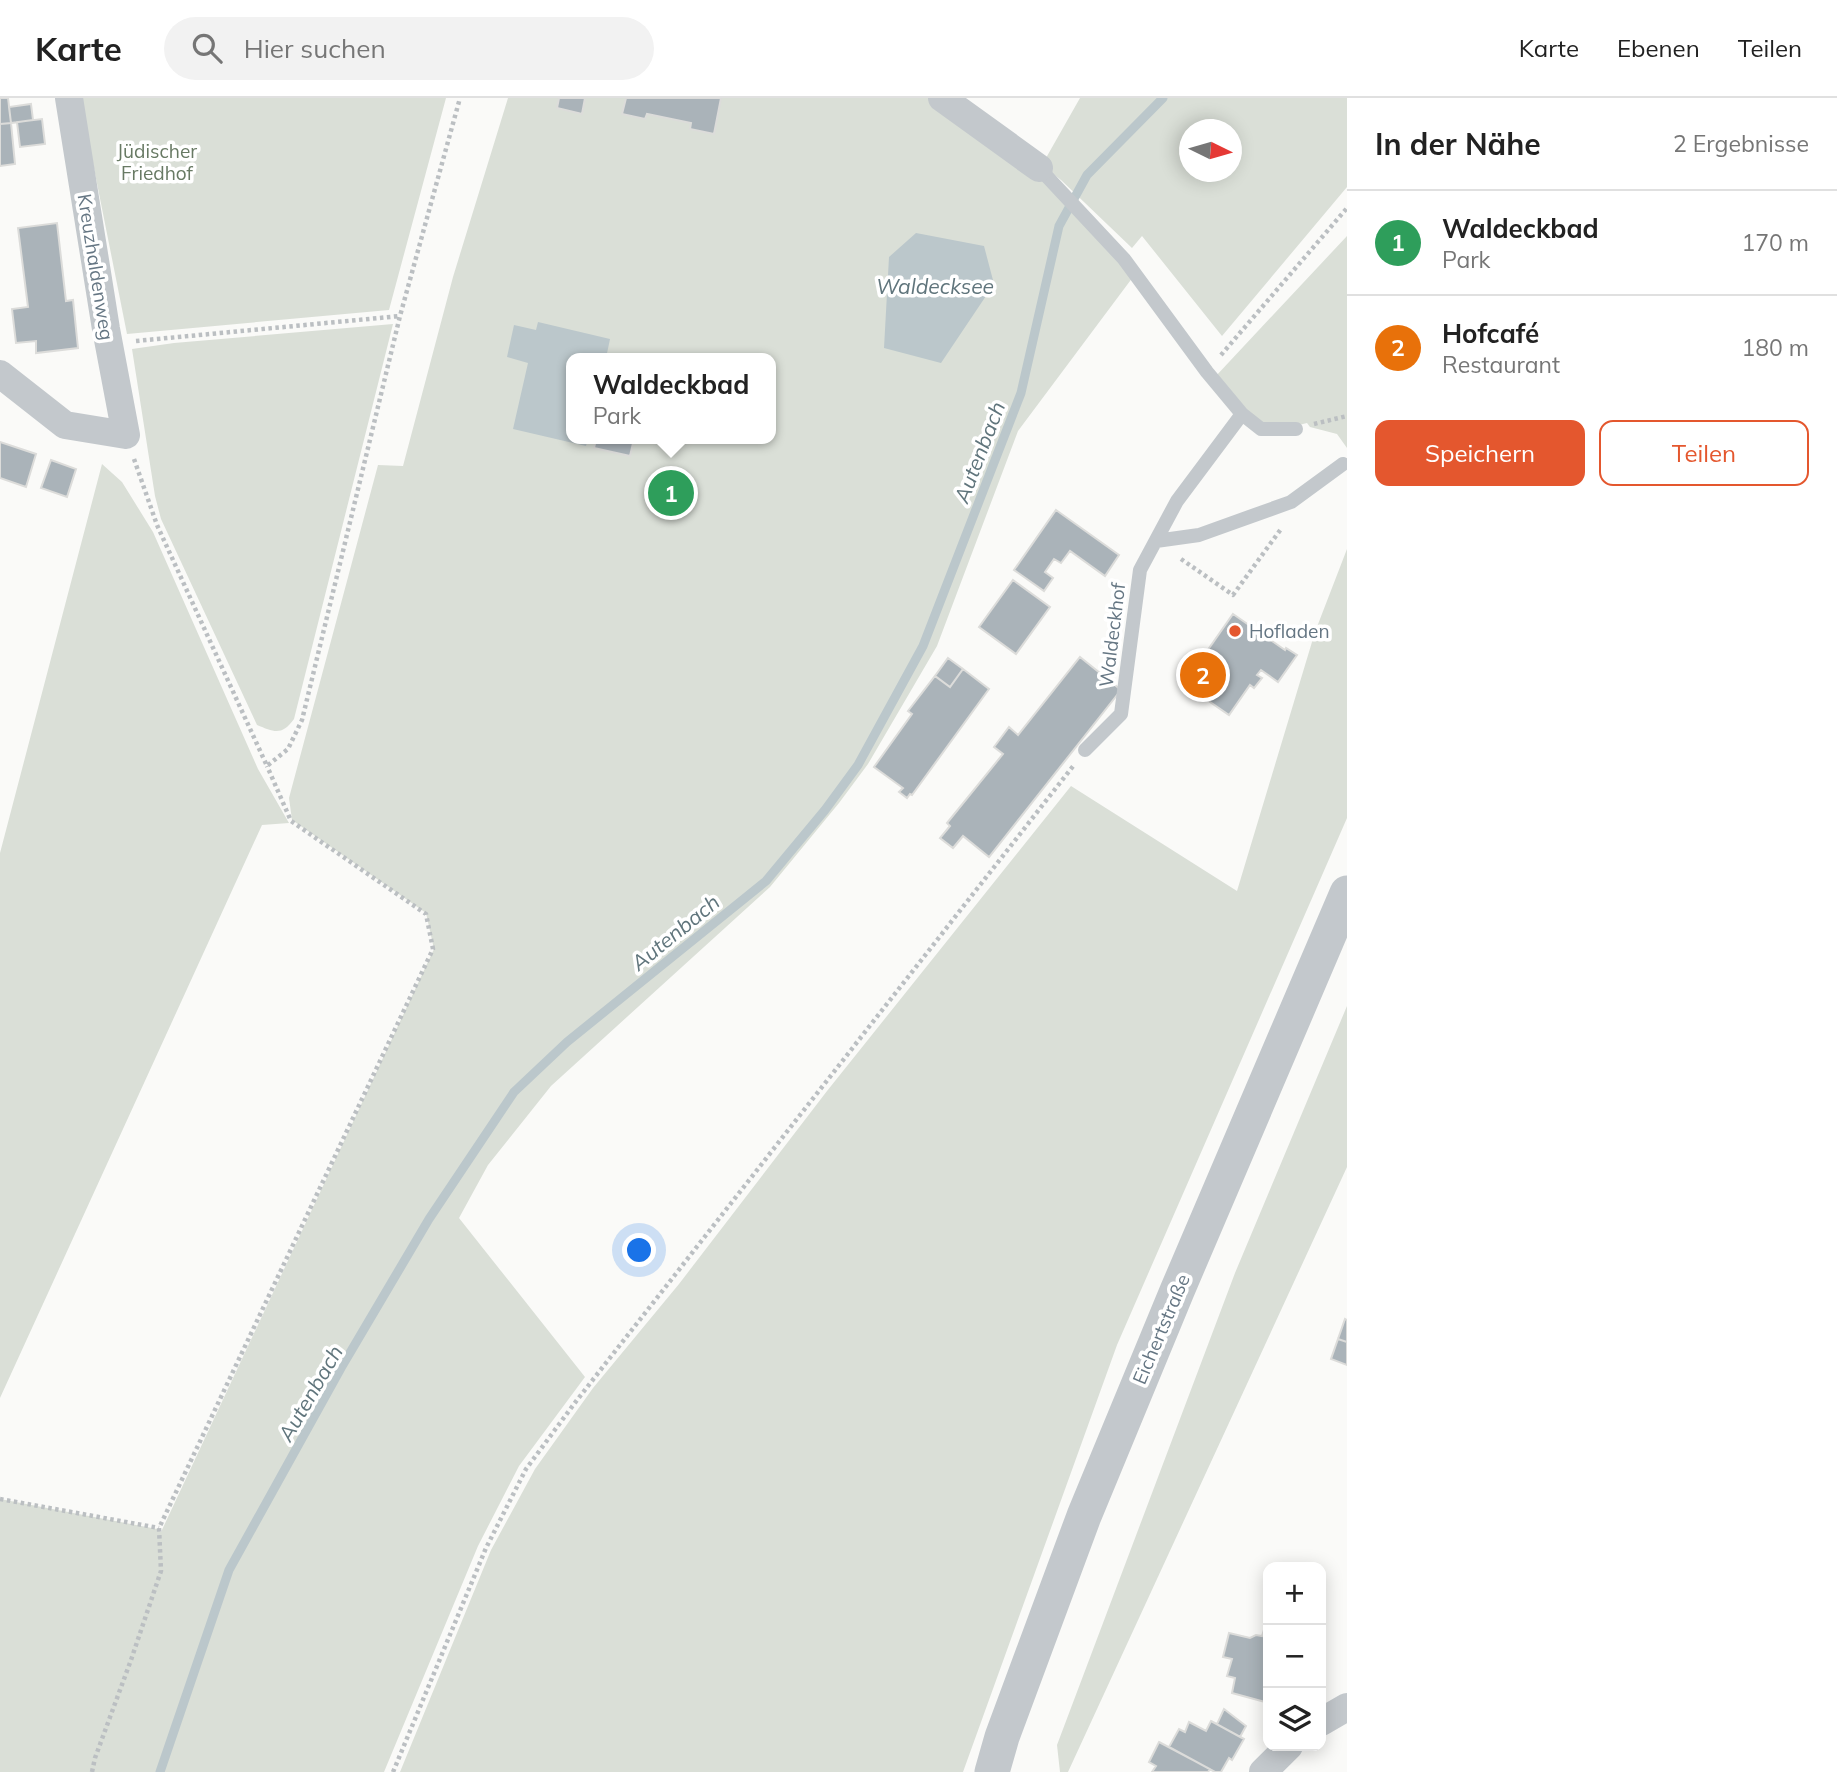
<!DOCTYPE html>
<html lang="de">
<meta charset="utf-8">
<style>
:root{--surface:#fff;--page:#f2f2f2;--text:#222;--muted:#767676;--line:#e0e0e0;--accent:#e4572e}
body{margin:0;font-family:Mulish,sans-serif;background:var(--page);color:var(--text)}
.controls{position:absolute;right:21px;bottom:21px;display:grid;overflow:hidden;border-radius:14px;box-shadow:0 4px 18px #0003}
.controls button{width:63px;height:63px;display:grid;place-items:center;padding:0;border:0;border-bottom:2px solid var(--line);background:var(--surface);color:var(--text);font:35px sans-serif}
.compass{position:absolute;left:1179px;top:21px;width:63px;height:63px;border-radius:50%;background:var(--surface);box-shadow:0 4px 18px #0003;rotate:95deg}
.you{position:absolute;left:640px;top:1153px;width:24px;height:24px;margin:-18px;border:5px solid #fff;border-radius:50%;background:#1a73e8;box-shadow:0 0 0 10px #1a73e833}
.badge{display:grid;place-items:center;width:46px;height:46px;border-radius:50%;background:var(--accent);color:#fff;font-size:23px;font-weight:700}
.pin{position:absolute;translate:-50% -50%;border:4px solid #fff;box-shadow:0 2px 7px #0006}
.popup{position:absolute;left:566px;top:255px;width:210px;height:91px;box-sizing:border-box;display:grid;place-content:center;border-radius:14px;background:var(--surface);filter:drop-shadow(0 2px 5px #0005);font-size:23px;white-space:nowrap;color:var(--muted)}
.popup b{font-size:26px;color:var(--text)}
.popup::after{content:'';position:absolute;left:50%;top:100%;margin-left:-14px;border:14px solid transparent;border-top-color:var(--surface)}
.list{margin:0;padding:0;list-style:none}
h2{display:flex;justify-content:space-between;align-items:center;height:91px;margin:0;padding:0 28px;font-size:30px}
h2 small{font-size:23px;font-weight:400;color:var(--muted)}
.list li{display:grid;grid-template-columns:46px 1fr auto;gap:21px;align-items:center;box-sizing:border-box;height:105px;padding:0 28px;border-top:2px solid var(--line)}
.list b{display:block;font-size:26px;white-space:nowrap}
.list p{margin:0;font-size:23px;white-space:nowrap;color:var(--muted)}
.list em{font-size:23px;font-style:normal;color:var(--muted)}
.actions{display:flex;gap:14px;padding:21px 28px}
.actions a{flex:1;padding:16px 0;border:2px solid var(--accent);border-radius:14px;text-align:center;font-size:24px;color:var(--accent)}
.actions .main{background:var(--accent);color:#fff}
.icon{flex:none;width:38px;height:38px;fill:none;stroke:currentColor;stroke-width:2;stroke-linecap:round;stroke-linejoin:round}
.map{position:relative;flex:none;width:1347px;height:1674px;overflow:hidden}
header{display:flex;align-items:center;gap:42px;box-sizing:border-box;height:98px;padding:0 35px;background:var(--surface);border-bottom:2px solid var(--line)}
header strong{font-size:33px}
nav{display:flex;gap:38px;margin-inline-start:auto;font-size:24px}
.search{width:490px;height:63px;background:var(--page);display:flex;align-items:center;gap:18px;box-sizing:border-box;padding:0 24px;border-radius:38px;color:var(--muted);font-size:26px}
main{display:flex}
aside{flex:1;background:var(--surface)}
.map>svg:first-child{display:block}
.green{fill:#dadfd7;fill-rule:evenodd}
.water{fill:#bbc7cb}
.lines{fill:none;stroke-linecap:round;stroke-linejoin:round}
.stream{stroke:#bbc7cb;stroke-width:9}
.building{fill:#aab3b9;stroke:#dcdcda;stroke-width:2}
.path{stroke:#bbbfc2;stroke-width:4.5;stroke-dasharray:3.5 3.5;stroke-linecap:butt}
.service{stroke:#c3c8cc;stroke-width:14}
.minor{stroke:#c3c8cc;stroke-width:28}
.tertiary{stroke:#c3c8cc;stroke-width:35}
.poi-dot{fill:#e4572e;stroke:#fff;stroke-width:2.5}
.labels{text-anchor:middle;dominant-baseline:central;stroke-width:7;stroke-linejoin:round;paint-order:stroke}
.park-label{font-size:19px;fill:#687a64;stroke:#fff}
.street-label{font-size:19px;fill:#657683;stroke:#fff}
.poi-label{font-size:19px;fill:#657683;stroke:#fff;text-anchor:start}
.water-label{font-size:21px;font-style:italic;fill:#60757c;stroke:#fff}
</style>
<header>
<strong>Karte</strong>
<div class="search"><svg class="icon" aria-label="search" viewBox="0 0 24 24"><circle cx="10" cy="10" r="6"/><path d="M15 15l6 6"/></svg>Hier suchen</div>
<nav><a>Karte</a><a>Ebenen</a><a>Teilen</a></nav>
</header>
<main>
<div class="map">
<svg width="1347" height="1674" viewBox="0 0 1347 1674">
<rect width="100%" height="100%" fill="#fafaf8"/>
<path class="green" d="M80 0H446L389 212 127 236Z
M508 0H934L1033 69 1133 179 1018 333 937 548 868 666 839 705 770 789 551 988 488 1067 459 1120 585 1279 519 1368 478 1448 384 1674H0V1401L157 1431 161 1434 434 851 426 815 292 722 289 700 378 367 403 368 453 179ZM571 260H771V341H571Z
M1080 0H1347V89L1222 238 1142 138 1132 150 1061 82 1042 67ZM1190 32H1232V74H1190Z
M1347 138V350L1337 336 1310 329 1307 325 1295 328H1263L1215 279Z
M393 226 294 621C282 638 274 634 257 627L161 421 155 398 132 251 174 245Z
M102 366 122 384 153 434 258 671 289 725 262 727 0 1300V755Z
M1347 451V720L1117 1247 963 1674H400L491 1452 535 1371 593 1290 679 1186 827 993 1071 688 1237 793 1315 534Z
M1347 908V1069L1068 1674H1060L1057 1647 1235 1175Z"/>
<path class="water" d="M916 135 984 148 994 186 941 265 884 250 889 159Z
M538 224 610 241 606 260H571V341H588L586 348 513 331 528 265 507 259 514 227 536 232Z"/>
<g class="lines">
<path class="stream" d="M160 1674 229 1472 341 1270 429 1121 514 994 567 944 766 783 825 712 858 667 923 548 1021 295 1059 128 1087 77 1163 0"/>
</g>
<path class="building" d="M0 0H8L11 25 0 26Z
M559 0H585L582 16 557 10Z
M626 0H721L714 36 690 31 691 25 647 16 645 21 622 16Z
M31 6 33 22 11 25 9 9Z
M42 21 45 46 20 49 17 24Z
M11 25 15 66 0 68V26Z
M57 125 66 203 73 202 78 250 36 255V243L16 245 12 211 28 209 18 130Z
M596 341H634L630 358 594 350Z
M0 344 36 356 26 389 0 380Z
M51 362 76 371 67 399 41 390Z
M1056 412 1119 457 1105 478 1070 453 1061 465 1054 461 1045 474 1053 480 1044 493 1014 472Z
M1013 482 1050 509 1016 556 979 529Z
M1233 516 1285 552 1286 550 1297 557 1278 584 1261 572 1257 577 1262 580 1254 590 1250 587 1229 617 1184 586Z
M1080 559 1121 592 989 759 963 738 953 750 940 740 950 728 947 725 1003 656 994 649 1009 629 1018 637Z
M948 560 963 571 950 589 935 578Z
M963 571 989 591 912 697 910 696 907 700 899 694 903 690 874 669 912 616 908 613 935 578 950 589Z
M1345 1221 1347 1222V1244L1338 1241Z
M1338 1241 1347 1244V1267L1331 1261Z
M1267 1522H1268V1590L1265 1604 1232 1595 1235 1580 1227 1578 1232 1561 1223 1559 1229 1535 1250 1540 1256 1537 1262 1538Z
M1224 1611 1246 1628 1240 1639 1217 1626Z
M1211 1623 1244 1641 1232 1662 1229 1660 1221 1674H1215L1169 1649 1179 1631 1185 1634 1189 1624 1206 1633Z
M1159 1644 1210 1671 1208 1674H1152L1156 1668 1149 1664Z"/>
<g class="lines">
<path class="path" d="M136 243 400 218
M1221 257 1347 110
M1314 326 1347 318
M134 361 157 427 267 668 288 651 302 622 400 218 460 0
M1181 461 1233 497 1281 431
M0 1401 159 1430
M92 1674 95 1660 131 1562 161 1473 159 1430 433 851 426 816 291 723 267 668
M393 1674 486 1450 526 1371 577 1302 1074 667"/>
<path class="service" d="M1039 70 1124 161 1207 274 1242 316 1261 331H1296
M1156 443 1199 437 1291 404 1343 366
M1085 652 1121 616 1140 472 1177 403 1242 316"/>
<path class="minor" d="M942 0 1039 70
M0 276 65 327 126 337 106 231 69 0
M1321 1624 1347 1609
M1263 1674 1289 1648"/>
<path class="tertiary" d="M992 1674 1002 1639 1084 1418 1177 1193 1347 795"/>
</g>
<circle class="poi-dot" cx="1235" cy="533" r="7"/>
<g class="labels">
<g class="park-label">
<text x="157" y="53">Jüdischer<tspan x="157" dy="22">Friedhof</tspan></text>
</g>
<g class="street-label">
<text transform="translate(96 169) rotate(81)">Kreuzhaldenweg</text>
<text transform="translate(1112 537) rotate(-83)">Waldeckhof</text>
<text transform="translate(1161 1231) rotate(-67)">Eichertstraße</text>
</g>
<g class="poi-label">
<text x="1249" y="533">Hofladen</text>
</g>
<g class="water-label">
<text x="935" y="188">Waldecksee</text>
<text transform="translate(979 354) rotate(-69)">Autenbach</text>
<text transform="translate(675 834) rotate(-39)">Autenbach</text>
<text transform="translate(310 1295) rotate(-60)">Autenbach</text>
</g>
</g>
</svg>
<div class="controls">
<button>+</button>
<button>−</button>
<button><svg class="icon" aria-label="layers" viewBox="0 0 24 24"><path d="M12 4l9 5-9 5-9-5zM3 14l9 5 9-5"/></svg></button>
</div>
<svg class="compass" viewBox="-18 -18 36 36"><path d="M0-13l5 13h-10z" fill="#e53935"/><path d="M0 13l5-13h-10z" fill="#767676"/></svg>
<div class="you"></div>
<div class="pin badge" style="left:671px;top:395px;background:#2e9e5b">1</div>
<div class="popup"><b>Waldeckbad</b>Park</div>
<div class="pin badge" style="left:1203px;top:577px;background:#e8710a">2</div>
</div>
<aside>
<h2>In der Nähe<small>2 Ergebnisse</small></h2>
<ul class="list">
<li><span class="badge" style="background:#2e9e5b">1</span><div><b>Waldeckbad</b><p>Park</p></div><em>170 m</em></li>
<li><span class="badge" style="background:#e8710a">2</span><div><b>Hofcafé</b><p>Restaurant</p></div><em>180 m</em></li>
</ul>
<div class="actions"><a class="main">Speichern</a><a>Teilen</a></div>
</aside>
</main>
